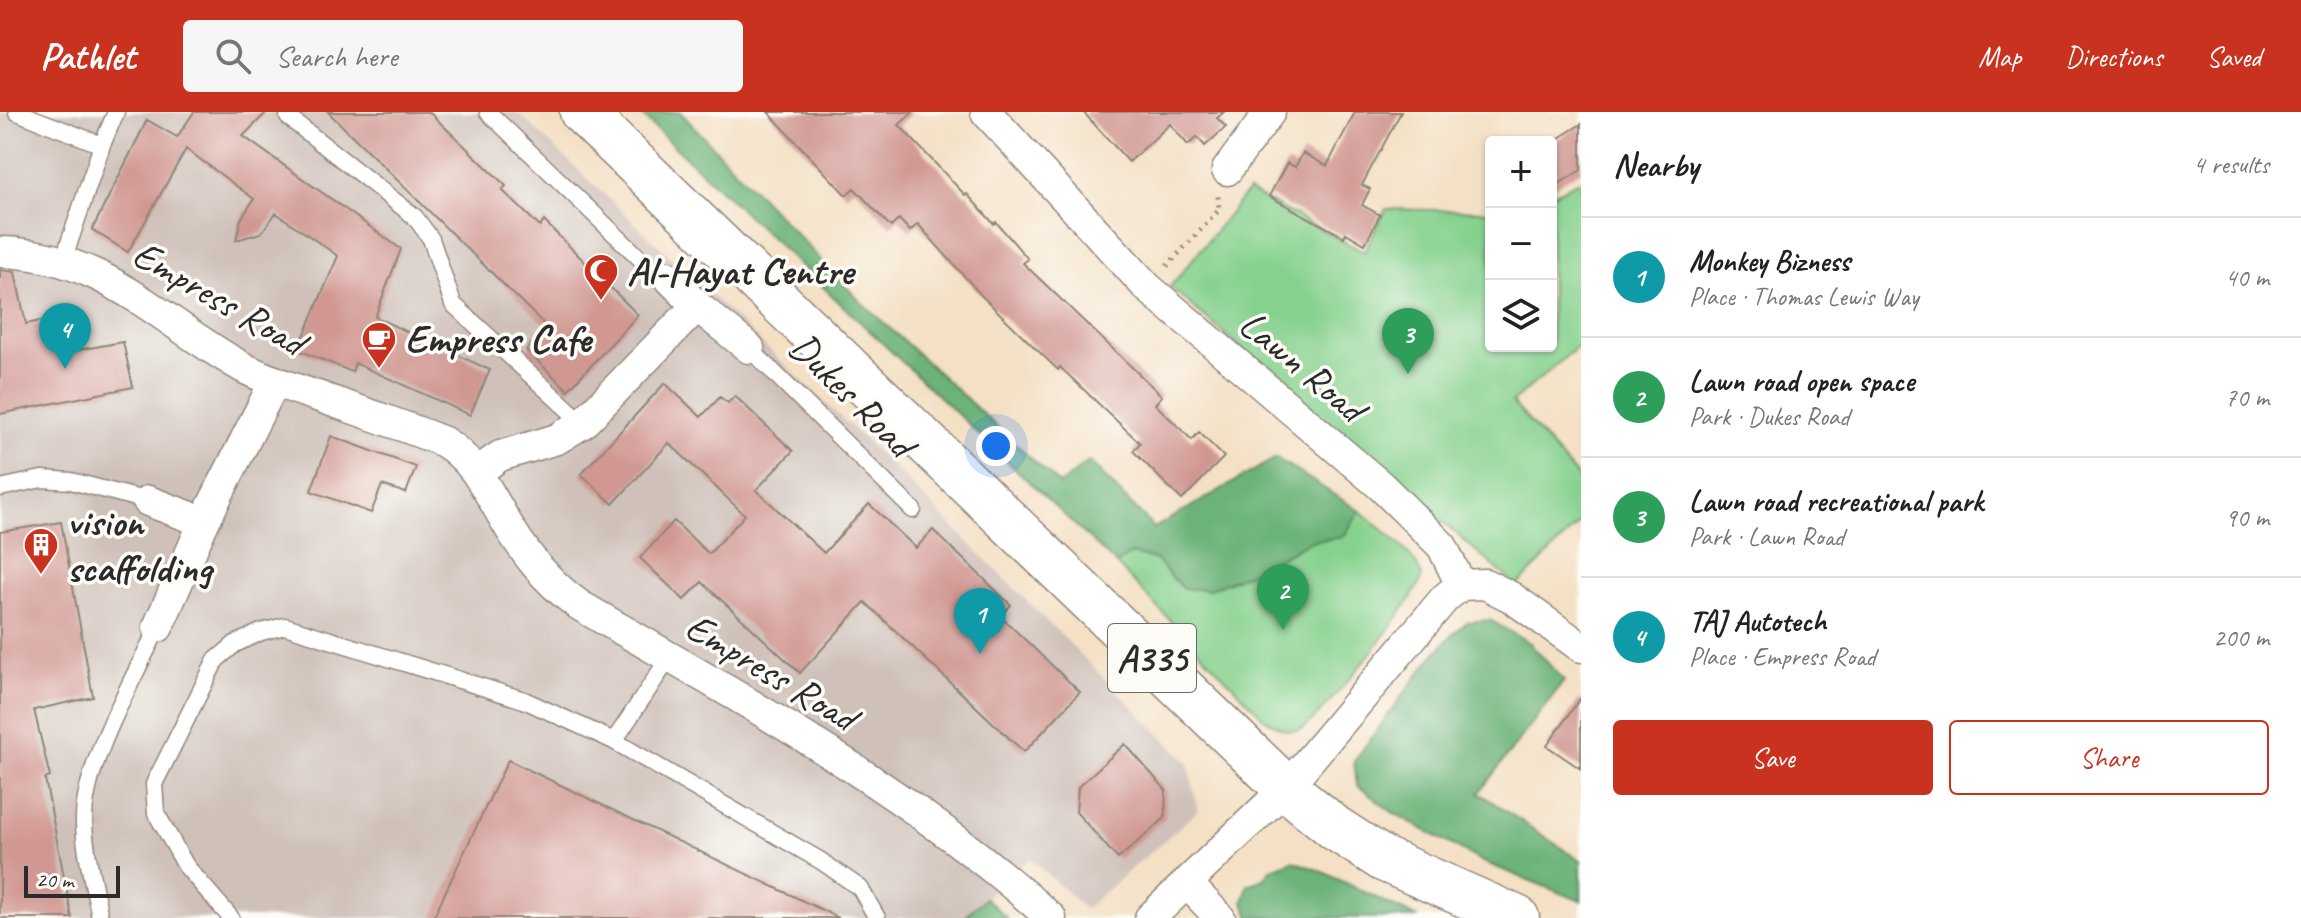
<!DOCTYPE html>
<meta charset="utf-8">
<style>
:root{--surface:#fff;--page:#f6f6f6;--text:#222;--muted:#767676;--line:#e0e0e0;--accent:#c8321e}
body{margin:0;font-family:Caveat,sans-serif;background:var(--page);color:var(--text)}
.controls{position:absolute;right:24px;top:24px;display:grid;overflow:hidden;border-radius:8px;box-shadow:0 2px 6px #0004}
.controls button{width:72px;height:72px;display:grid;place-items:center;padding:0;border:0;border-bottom:2px solid var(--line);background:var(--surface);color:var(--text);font:40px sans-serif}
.scale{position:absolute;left:24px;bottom:20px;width:96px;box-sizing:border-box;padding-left:8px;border:4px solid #2b2b2b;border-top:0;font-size:22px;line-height:28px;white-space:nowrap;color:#2b2b2b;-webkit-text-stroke:6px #fdfcf7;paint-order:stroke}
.you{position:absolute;left:996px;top:334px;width:28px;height:28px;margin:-20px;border:6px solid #fff;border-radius:50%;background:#1a73e8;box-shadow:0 0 0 12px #1a73e833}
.badge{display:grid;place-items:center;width:52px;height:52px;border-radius:50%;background:var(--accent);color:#fff;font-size:26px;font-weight:700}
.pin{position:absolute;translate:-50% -66px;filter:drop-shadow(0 2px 4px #0008)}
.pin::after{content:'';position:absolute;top:42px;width:28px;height:24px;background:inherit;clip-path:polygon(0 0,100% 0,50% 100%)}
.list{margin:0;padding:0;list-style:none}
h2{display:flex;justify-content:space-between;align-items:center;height:104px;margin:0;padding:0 32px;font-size:34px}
h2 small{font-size:26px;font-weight:400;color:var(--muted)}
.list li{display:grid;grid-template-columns:52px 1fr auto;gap:24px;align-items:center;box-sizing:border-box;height:120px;padding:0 32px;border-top:2px solid var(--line)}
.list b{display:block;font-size:30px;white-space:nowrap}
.list p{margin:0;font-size:26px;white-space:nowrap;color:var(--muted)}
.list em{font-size:26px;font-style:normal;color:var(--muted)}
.actions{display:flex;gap:16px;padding:24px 32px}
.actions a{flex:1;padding:18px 0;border:2px solid var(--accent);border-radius:8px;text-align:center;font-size:28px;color:var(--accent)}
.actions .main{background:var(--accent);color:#fff}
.icon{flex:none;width:44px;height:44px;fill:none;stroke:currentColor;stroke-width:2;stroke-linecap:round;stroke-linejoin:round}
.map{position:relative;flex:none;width:1581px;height:806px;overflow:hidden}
header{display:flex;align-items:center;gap:48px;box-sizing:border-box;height:112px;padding:0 40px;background:var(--accent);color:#fff}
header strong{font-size:38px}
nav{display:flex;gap:44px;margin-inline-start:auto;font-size:28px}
.search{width:560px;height:72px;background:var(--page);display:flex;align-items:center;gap:20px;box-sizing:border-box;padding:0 28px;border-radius:8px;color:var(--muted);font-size:30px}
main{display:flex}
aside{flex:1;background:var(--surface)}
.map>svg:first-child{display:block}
.industrial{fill:#cfc1ba}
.green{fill:#86d18e;stroke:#587e5c;stroke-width:2}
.forest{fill:#6cb379;stroke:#4c6f52;stroke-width:2}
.building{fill:#d19893}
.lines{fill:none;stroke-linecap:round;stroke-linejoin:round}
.service-casing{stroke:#908678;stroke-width:19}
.minor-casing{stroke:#908678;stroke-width:33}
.primary-casing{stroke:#908678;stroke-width:47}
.path{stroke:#908678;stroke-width:5;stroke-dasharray:2 6;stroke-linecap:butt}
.service{stroke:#fff;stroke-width:16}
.minor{stroke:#fff;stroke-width:30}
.primary{stroke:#fff;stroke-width:44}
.labels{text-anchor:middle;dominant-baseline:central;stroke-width:7;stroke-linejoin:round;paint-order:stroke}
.shield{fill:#fdfcf7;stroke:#6a6a68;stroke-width:2}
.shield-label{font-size:38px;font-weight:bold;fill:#2b2b2b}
.poi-label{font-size:40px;font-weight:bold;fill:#2b2b2b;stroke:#fdfcf7;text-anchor:start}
.street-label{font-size:40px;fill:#2b2b2b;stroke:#fdfcf7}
</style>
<header>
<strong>Pathlet</strong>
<div class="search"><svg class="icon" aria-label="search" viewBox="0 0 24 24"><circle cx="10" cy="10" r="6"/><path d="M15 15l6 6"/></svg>Search here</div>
<nav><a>Map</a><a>Directions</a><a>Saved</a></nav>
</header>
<main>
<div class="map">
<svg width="1581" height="806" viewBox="0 0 1581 806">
<rect width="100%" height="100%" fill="#fdfcf7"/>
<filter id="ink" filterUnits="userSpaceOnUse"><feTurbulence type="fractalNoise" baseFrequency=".0125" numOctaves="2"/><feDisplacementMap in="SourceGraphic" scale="16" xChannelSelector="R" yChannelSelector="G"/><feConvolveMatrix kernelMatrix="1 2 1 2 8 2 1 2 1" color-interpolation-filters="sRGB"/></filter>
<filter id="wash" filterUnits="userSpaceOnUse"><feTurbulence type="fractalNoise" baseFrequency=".006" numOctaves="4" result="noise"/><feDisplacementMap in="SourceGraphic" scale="32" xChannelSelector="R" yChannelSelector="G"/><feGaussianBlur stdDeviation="1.8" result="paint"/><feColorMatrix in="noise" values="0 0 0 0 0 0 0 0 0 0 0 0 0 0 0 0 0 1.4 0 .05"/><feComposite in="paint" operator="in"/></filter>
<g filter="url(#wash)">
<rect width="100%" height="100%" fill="#f4e0c5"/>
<path class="industrial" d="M0 0H517L888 350 1188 650 1198 699 1085 797 1030 746 968 801 967 806H0Z"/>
<path class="green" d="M1581 68V232L1512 290 1581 369V409L1517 474 1170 175 1248 79 1364 140 1386 97 1491 99V234H1551V83Z
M1360 399C1375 412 1421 445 1421 466 1420 483 1320 607 1303 616 1287 623 1276 614 1264 606L1116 452 1131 442 1155 447 1182 476 1227 471 1311 429 1343 425Z"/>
<path class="forest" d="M638 0H680L858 187 1060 373 1089 349 1154 416 1276 346 1360 399 1343 425 1311 429 1252 460 1207 478 1182 476 1155 447 1131 442 1116 452Z
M1490 508 1530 531 1564 569 1479 681 1581 749V789L1481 749 1392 700 1357 673 1354 649 1428 550 1451 524 1467 510Z
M1293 749 1321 759 1418 806 1250 805 1243 790 1248 773 1264 767 1271 757Z
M985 786 1007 806H967L968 801Z"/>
<g id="blocks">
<path class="building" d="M194 0H267L243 24 401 137 375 205 490 258 470 303 355 251 352 260 298 238 338 144 276 101 261 121 236 128 241 107 254 87 186 37 128 140 92 118 147 8 177 25Z
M328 0H429L506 74 502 78 540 115 544 109 638 203 568 278 526 238 546 214Z
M768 0H913L899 13 965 83 967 82 994 112 996 110 1028 147 1023 151 1162 284 1155 292 1192 328 1199 320 1224 345 1182 388 1133 339 1140 331 1060 255 1058 258 1029 230 980 182 918 112 910 119 899 107 891 115 854 76 846 83Z
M1083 0H1224L1217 6 1226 15 1205 34 1197 25 1188 33 1170 12 1129 50Z
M1355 0H1401L1362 73 1370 77 1362 93 1380 103 1365 132 1346 121 1344 125 1269 84 1287 51 1295 55 1303 41 1327 54Z
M1581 12V58L1551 77V31Z
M0 158 15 160 26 212 70 203 78 238 123 230 133 275 0 302Z
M665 271 701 305 720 285 728 291 735 284 793 339 756 378 824 441 869 392 916 436 933 418 1011 493 1000 504 1080 580 1024 640 865 490 800 561 702 470 684 488 640 446 674 409 709 442 745 403 669 331 613 392 581 362Z
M331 324 416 355 406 381 382 373 371 401 311 379Z
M61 410 93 585 34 598 50 665 45 667 72 806H0V420Z
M1581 585V657L1547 634Z
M1125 632 1166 678 1165 706 1118 747 1076 700 1078 675Z
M508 648 839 806H433Z"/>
</g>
</g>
<g filter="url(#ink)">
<use href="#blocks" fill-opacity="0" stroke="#908678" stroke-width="2"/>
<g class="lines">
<defs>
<path id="service" d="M17 0 102 33
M488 0 650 156 667 164
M288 5 415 105 431 127 453 192 583 311
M63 149 102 33 116 0
M749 236 913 398
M0 376 42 367 71 369 148 389
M614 629 669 546
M100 806C95 776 84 739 84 709 83 653 134 567 158 515
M231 806 186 754 156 701 154 672 216 548 235 532 261 520 285 514 524 588 614 629 821 749 860 776 877 806"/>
<path id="minor" d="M986 0 1147 175 1381 374 1442 434 1461 473 1485 472 1511 485 1581 535
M1227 58 1270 0
M0 140C105 142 159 209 244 256 267 268 293 276 317 284 360 299 402 313 444 330 473 348 485 374 502 403 522 438 545 469 579 493 743 588 910 678 1051 806
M667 164 697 194 749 236
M477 360 500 344 557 327 583 311 697 194
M148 389 204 410
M158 515 204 410 275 269
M1188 772 1220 806
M1150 806 1286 676 1445 486 1461 473"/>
<path id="primary" d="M582 0 1286 676 1335 716 1383 747 1517 806"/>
</defs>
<use href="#service" class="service-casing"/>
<use href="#minor" class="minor-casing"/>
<use href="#primary" class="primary-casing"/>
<path class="path" d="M1167 154 1219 98 1218 84"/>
<use href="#service" class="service"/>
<use href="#minor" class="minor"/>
<use href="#primary" class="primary"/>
</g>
</g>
<defs>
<symbol id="mosque-pin" viewBox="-11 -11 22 30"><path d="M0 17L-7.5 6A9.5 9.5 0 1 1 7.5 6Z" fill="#c8321e" stroke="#fdfcf7"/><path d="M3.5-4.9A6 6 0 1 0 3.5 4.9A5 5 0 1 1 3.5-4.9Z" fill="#fff"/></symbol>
<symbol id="cafe-pin" viewBox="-11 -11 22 30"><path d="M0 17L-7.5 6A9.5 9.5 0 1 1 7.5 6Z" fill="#c8321e" stroke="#fdfcf7"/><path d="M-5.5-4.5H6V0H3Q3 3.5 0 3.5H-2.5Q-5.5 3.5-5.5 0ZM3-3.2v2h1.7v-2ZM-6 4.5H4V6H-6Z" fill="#fff"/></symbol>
<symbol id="building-pin" viewBox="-11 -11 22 30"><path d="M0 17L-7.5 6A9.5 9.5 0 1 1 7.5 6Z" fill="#c8321e" stroke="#fdfcf7"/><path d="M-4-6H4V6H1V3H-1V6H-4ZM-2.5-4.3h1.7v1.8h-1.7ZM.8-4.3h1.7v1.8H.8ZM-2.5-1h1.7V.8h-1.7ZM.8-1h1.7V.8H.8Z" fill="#fff"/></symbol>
</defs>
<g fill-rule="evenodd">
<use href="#mosque-pin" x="581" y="139" width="40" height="54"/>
<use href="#cafe-pin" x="359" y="207" width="40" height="54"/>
<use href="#building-pin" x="21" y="413" width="40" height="54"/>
</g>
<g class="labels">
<rect class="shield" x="1108" y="512" width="88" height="68" rx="6"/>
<g class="shield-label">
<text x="1152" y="546">A335</text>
</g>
<g class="poi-label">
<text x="627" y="159">Al-Hayat Centre</text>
<text x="405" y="227">Empress Cafe</text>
<text x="67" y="410">vision<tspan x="67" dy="46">scaffolding</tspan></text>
</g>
<g class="street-label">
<text transform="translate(219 186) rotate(30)">Empress Road</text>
<text transform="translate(1302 254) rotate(40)">Lawn Road</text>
<text transform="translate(852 283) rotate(45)">Dukes Road</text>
<text transform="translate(771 560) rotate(31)">Empress Road</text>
</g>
</g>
</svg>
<div class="controls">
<button>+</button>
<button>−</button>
<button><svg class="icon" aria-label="layers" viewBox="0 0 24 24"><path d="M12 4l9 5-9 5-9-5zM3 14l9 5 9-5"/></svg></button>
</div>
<div class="scale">20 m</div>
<div class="you"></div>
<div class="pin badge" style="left:980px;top:542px;background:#0f9aa8">1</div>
<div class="pin badge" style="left:1283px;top:518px;background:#2e9e5b">2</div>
<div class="pin badge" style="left:1408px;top:262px;background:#2e9e5b">3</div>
<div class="pin badge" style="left:65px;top:257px;background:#0f9aa8">4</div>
</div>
<aside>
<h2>Nearby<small>4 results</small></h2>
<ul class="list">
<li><span class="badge" style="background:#0f9aa8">1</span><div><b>Monkey Bizness</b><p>Place · Thomas Lewis Way</p></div><em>40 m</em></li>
<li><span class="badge" style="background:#2e9e5b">2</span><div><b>Lawn road open space</b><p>Park · Dukes Road</p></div><em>70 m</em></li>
<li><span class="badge" style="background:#2e9e5b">3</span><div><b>Lawn road recreational park</b><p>Park · Lawn Road</p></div><em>90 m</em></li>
<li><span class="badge" style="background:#0f9aa8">4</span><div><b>TAJ Autotech</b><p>Place · Empress Road</p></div><em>200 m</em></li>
</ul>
<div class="actions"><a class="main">Save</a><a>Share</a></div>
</aside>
</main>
